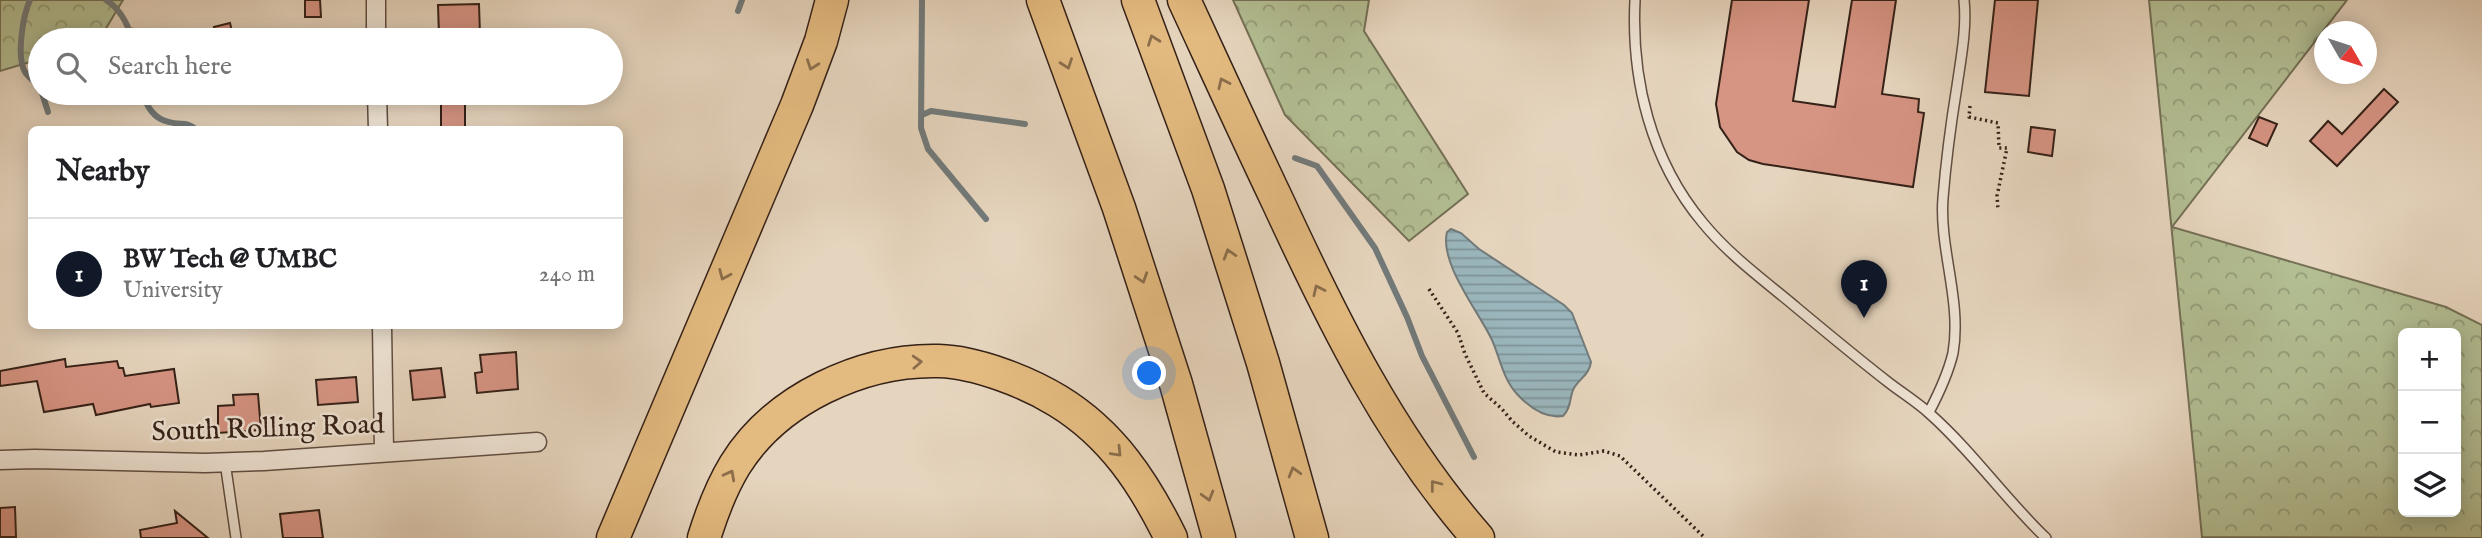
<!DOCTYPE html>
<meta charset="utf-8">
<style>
:root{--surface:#fff;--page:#f2f2f2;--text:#202124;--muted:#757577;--line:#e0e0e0;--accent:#111827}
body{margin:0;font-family:"IM FELL English",serif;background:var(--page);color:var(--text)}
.controls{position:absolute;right:21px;bottom:21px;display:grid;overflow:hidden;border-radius:10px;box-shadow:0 4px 18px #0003}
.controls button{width:63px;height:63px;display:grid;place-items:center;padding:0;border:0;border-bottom:2px solid var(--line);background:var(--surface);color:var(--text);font:35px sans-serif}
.compass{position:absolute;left:2314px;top:21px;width:63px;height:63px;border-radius:50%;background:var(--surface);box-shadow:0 4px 18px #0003;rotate:129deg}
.you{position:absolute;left:1150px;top:374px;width:24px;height:24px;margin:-18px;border:5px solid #fff;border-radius:50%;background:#1a73e8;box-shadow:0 0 0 10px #1a73e833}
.badge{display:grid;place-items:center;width:46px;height:46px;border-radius:50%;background:var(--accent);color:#fff;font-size:23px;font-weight:700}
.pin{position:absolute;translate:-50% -58px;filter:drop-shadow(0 2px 4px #0008)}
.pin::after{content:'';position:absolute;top:37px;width:24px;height:21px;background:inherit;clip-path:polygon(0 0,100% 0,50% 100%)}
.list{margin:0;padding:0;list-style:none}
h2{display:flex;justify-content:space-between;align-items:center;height:91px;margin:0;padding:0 28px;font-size:30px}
h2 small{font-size:23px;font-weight:400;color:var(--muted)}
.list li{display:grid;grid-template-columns:46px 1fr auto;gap:21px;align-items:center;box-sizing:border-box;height:112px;padding:0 28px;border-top:2px solid var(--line)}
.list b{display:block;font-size:26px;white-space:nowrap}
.list p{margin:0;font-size:23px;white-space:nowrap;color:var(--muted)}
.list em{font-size:23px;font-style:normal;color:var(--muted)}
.icon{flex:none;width:38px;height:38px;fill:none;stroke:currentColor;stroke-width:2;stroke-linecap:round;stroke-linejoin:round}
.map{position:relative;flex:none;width:2482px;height:538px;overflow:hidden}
.search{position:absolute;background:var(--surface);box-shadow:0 4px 18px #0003;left:28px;top:28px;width:595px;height:77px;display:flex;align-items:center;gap:18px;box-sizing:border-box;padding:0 24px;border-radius:38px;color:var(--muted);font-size:26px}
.panel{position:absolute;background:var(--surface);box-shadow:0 4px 18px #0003;left:28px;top:126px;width:595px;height:203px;border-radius:10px}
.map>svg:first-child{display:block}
.forest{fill:url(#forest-crowns);stroke:#747056;stroke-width:2;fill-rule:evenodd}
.water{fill:url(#water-rules);stroke:#727a7a;stroke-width:2}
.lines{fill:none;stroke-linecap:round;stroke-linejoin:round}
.stream{stroke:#727a7a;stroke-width:6}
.building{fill:#d69483;stroke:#352118;stroke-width:2}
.lane-casing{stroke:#614e42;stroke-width:12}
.street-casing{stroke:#614e42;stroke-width:21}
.highway-casing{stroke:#352118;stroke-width:35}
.path{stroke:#352118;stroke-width:3.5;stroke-dasharray:2 3.5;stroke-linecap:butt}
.lane{stroke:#efe4d5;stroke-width:9}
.street{stroke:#efe4d5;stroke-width:18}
.highway{stroke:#e3ba7f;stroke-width:32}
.oneway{stroke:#8c6e4c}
.labels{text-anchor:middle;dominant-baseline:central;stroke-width:5;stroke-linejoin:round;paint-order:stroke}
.street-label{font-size:28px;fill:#352118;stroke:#efe4d5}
</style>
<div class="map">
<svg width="2482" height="538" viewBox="0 0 2482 538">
<defs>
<pattern id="forest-crowns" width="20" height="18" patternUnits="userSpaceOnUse" patternTransform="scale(1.75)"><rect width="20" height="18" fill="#b3be93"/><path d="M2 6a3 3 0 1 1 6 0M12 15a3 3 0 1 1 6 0" fill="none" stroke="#929a77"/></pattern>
<pattern id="water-rules" width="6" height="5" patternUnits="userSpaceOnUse" patternTransform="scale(1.75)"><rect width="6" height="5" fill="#9ab6bc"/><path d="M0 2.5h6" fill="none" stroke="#7e9498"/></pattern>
</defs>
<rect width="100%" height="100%" fill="#e6d5be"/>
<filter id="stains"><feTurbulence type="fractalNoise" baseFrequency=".00286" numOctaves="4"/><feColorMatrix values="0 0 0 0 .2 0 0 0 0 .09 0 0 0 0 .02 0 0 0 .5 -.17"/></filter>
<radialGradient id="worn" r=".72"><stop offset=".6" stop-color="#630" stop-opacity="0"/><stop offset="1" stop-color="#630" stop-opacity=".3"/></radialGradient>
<path class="forest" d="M0 0H123L99 40H40V59L0 71Z
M1233 0H1369L1364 31 1468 194 1409 241 1285 115Z
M2149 0H2347L2172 227 2446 307 2482 325V538L2202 537ZM2403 333H2456V512H2403Z"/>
<path class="water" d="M1451 229 1461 233 1479 249 1564 305 1572 313 1591 362C1589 375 1580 378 1574 388 1569 397 1572 407 1563 416 1544 419 1529 407 1517 394 1503 379 1500 358 1492 340 1479 312 1439 263 1447 232Z"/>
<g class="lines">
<path class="stream" d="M30 0C23 15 16 57 25 72 29 78 36 82 40 88
M106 0C120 9 128 24 132 40
M922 0 921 128 928 149 986 219
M738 11 742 0
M129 30C146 34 161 34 176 40
M42 93 48 112
M143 93C146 106 154 119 169 122 182 126 185 120 197 130
M922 115 931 111 1025 124
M1295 158 1317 166 1375 248 1407 317 1422 356 1474 457"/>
</g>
<path class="building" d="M305 0H320L321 17H305Z
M1732 0H1809L1793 101 1835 107 1852 0H1896L1882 94 1919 99 1918 112 1924 113 1913 187 1763 164 1749 160 1737 152 1720 127 1716 104Z
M1995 0H2038L2029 96 1985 92Z
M479 4 480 35 439 36 438 5Z
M230 23 234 40H218L214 27Z
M2384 89 2398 102 2337 166 2310 141 2328 121 2342 134Z
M441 93H465V130H441Z
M2259 117 2277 124 2267 146 2249 138Z
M2031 127 2055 130 2052 156 2028 152Z
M516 352 518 389 477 393 475 373 482 372 480 355Z
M65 359 66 367 117 361 119 368H123L125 376 174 369 179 403 151 407 150 404 96 415 93 404 44 412 37 381 0 386V371Z
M441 368 445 397 413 400 410 371Z
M356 377 358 402 318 405 316 380Z
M258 394 261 430 218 433V406L234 405 233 395Z
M15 507 16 537H0V508Z
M319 510 323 538H283L280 514Z
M175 511 208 538H141L140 530 177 523Z"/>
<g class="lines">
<defs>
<path id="lane" d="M1635 0C1631 80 1651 161 1703 223 1730 256 1765 281 1797 308 1827 333 1857 358 1888 382 1902 393 1917 402 1930 414 1973 452 2005 499 2046 538
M1929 412C1939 393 1948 374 1953 353 1962 301 1939 249 1943 198 1946 160 1951 123 1957 86 1961 58 1967 28 1964 0
M225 462 236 538"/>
<path id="street" d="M376 0V40
M377 93 378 130
M382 326 384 452
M0 460 35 459 205 463 264 461 537 442"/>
<path id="highway" d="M1043 0 1119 208 1176 384 1219 538
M1138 0 1208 189 1263 363 1312 538
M1184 0C1215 67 1246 135 1278 202 1333 321 1391 439 1478 538
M613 538 797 105 821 41 832 0
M704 538C712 512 721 488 735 465 776 399 862 359 939 361 976 362 1027 382 1058 401 1112 434 1144 483 1171 538"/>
</defs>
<use href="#lane" class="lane-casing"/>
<use href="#street" class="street-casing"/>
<use href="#highway" class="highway-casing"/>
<path class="path" d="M1970 106 1969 117 1998 123 1999 148H2007L1997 196 1998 209
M1429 289 1458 333 1465 354 1484 393 1502 409 1512 421 1529 436 1556 452 1579 455 1604 451 1620 456 1705 538"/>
<use href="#lane" class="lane"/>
<use href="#street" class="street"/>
<use href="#highway" class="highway"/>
</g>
<defs><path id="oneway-chevron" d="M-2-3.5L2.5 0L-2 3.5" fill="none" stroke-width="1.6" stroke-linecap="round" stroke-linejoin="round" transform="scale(1.75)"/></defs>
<g class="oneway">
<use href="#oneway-chevron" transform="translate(1153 40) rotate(-110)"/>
<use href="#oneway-chevron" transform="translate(1067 64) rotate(70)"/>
<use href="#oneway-chevron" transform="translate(812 65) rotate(110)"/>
<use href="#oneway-chevron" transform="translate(1223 83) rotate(-115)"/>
<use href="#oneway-chevron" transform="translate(1229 254) rotate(-107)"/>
<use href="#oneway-chevron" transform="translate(724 275) rotate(113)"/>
<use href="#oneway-chevron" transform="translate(1142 278) rotate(72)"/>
<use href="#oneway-chevron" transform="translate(1318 290) rotate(-115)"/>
<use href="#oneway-chevron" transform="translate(917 362) rotate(-3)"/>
<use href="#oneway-chevron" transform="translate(1117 452) rotate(46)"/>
<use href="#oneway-chevron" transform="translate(1294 472) rotate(-106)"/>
<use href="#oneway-chevron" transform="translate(730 475) rotate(-62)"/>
<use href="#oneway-chevron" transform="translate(1435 485) rotate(-128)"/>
<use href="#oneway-chevron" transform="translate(1208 496) rotate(74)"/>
</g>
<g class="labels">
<g class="street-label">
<text transform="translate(268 429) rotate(-2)">South Rolling Road</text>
</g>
</g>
<rect width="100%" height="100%" filter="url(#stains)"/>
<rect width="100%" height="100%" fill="url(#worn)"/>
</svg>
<div class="controls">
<button>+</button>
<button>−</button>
<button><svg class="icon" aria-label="layers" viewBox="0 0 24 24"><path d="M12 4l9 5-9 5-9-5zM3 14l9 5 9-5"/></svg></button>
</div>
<svg class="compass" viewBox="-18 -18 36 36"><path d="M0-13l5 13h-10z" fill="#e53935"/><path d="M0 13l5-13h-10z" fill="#757577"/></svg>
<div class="you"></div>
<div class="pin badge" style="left:1864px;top:318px">1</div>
<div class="search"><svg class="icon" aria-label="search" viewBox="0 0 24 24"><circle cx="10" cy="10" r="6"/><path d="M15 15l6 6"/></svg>Search here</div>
<section class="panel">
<h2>Nearby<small></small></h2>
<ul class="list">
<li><span class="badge">1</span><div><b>BW Tech @ UMBC</b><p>University</p></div><em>240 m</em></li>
</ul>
</section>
</div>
